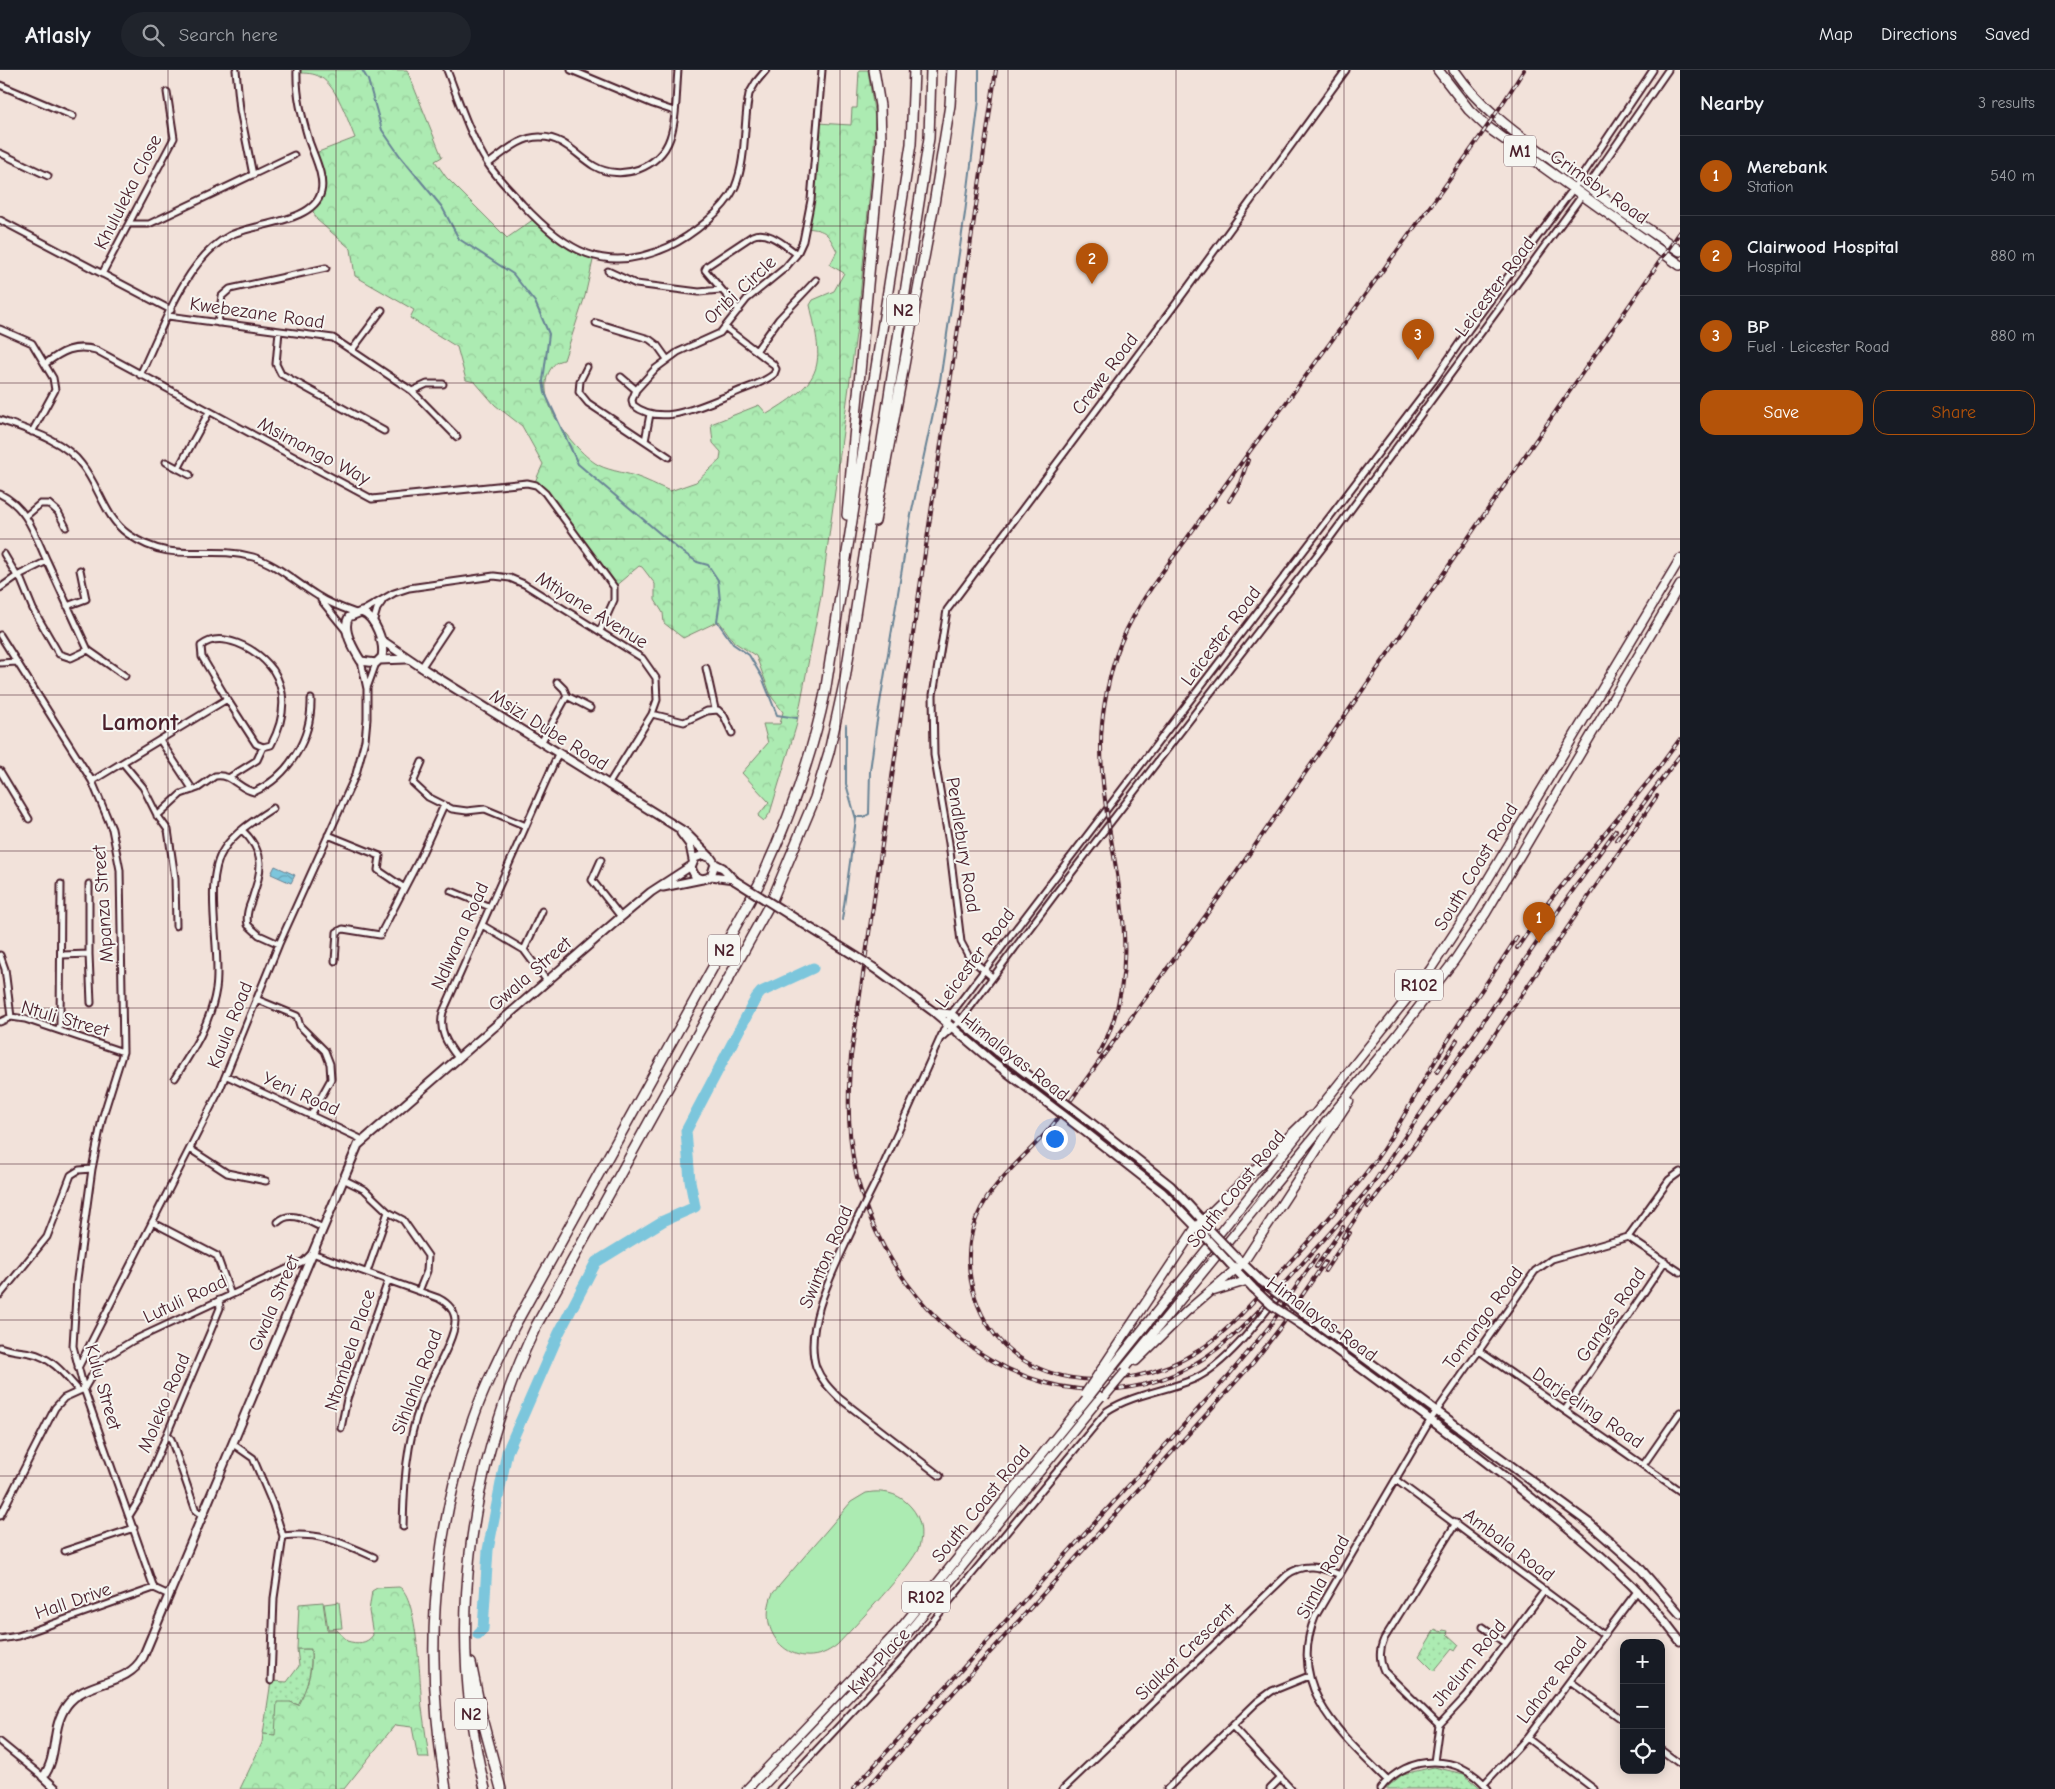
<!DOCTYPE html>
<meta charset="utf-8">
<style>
:root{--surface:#171b24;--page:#20242c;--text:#f1f3f6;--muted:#9ea1a6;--line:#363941;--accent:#b45309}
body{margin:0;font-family:"Comic Neue",sans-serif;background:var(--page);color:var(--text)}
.controls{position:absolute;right:15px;bottom:15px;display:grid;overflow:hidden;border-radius:10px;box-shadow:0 2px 12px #0003}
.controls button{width:45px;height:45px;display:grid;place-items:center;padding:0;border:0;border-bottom:1px solid var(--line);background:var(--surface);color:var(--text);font:25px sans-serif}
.you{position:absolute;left:1054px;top:1068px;width:18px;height:18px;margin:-12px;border:4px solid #fff;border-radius:50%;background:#1a73e8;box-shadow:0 0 0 8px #1a73e833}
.badge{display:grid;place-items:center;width:32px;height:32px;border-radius:50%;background:var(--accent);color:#fff;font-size:16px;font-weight:700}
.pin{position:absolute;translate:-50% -41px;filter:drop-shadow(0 1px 2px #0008)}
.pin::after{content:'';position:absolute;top:26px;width:18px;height:15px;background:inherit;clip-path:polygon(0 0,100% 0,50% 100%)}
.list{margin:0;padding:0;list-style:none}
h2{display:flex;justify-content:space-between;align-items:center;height:65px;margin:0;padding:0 20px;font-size:21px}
h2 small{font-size:16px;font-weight:400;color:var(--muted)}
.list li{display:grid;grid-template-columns:32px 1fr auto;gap:15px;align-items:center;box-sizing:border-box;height:80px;padding:0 20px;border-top:1px solid var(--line)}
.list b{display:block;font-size:19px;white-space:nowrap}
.list p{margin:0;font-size:16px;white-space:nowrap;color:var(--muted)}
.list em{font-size:16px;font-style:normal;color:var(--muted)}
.actions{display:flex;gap:10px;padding:15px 20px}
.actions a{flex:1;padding:11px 0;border:1px solid var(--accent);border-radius:15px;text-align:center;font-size:18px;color:var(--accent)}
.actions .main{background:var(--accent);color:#fff}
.icon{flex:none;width:28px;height:28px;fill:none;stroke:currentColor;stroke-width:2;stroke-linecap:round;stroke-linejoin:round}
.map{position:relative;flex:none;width:1680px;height:1719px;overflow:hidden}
header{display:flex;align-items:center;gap:30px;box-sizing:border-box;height:70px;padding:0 25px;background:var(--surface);border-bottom:1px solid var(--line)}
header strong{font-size:24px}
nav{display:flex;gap:28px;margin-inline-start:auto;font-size:18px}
.search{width:350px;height:45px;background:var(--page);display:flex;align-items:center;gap:12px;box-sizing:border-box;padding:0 18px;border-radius:28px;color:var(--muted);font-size:19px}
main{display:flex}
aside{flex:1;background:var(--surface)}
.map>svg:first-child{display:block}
.green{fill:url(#green-dots);stroke:#7b856e}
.forest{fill:url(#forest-crowns);stroke:#7b856e}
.pitch{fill:#acebb2;stroke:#7b856e}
.water{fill:url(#water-waves);stroke:#688395}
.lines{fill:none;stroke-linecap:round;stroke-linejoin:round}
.stream{stroke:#688395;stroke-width:2}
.river{stroke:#7cc6dc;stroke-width:11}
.street-casing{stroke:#4a1f2b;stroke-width:9}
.secondary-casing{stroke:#4a1f2b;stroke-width:11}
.primary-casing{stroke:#4a1f2b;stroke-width:11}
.highway-casing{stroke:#4a1f2b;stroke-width:12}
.street{stroke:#f6f6f2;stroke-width:5}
.secondary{stroke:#f6f6f2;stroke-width:7}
.primary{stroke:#f6f6f2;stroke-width:8}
.highway{stroke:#f6f6f2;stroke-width:9}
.rail-casing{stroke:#4a1f2b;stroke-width:4}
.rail{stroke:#f6f6f2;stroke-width:2;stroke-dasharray:5.5;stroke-linecap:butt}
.street-bridge-casing{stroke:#4a1f2b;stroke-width:9;stroke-linecap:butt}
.secondary-bridge-casing{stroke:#4a1f2b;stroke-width:11;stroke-linecap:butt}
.primary-bridge-casing{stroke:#4a1f2b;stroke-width:11;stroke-linecap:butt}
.street-bridge{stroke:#f6f6f2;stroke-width:5}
.secondary-bridge{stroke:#f6f6f2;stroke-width:7}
.primary-bridge{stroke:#f6f6f2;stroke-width:8}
.grid{fill:none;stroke:#4a1f2b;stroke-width:1;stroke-opacity:0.55}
.labels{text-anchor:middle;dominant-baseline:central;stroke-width:4;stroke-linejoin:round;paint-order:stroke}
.shield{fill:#f6f6f2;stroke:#7e6067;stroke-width:1}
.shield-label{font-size:18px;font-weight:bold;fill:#4a1f2b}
.street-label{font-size:19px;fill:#4a1f2b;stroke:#f6f6f2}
.district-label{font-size:24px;font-weight:bold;fill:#4a1f2b;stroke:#f6f6f2}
</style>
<header>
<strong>Atlasly</strong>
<div class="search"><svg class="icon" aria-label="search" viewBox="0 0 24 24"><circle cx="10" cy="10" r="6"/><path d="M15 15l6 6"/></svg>Search here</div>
<nav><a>Map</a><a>Directions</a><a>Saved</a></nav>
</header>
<main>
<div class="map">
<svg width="1680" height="1719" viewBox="0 0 1680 1719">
<defs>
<pattern id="green-dots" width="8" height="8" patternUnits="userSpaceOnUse" patternTransform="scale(1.25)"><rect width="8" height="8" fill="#acebb2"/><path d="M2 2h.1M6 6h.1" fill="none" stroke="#96c999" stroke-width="1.8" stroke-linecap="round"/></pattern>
<pattern id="forest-crowns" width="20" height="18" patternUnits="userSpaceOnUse" patternTransform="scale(1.25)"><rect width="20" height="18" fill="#acebb2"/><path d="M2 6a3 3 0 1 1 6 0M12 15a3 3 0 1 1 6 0" fill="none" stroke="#96c999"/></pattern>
<pattern id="water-waves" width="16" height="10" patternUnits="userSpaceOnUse" patternTransform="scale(1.25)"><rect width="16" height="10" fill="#7cc6dc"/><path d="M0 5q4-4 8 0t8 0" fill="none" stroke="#68a0b3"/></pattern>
</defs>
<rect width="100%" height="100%" fill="#f2e2da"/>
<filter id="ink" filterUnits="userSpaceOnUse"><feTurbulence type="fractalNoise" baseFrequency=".02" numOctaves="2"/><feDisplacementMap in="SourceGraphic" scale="10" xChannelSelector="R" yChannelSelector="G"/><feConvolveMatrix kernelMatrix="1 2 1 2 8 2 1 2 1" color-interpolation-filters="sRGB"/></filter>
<g filter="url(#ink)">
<path class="green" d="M1435 1559 1441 1562 1443 1560 1448 1561 1447 1564 1459 1575 1455 1581 1452 1579 1434 1601 1419 1586Z
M297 1579H311C312 1600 308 1616 299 1635L290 1632 275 1665 263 1664 271 1611 287 1612 299 1596Z
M1434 1697 1464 1704 1482 1719H1385L1403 1704Z"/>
<path class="forest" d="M298 0H407L442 87 435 91 446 107 507 168 534 149 558 170 594 186 585 226 564 290C556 291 554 294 550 300 533 329 572 377 595 393 605 400 623 402 635 406 647 410 658 416 670 421L696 412 720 390 721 382 713 373 711 354 759 335 767 344C824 310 824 297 810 235L813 230 834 221 844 203 830 195 837 181C827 163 827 160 806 158L817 53 851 55 852 38H857L859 0H868L875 48 874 76 858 249 821 526 796 657 770 743 764 751 758 746 769 732 742 703 768 673 763 654H780L783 642 771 626 756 586 734 572 719 551 683 568 664 553 663 543 655 530V514L642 497 639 496 614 517 545 423 534 414 543 394 522 356 495 335 475 312 466 310 457 277 410 248 414 240 355 206 351 179 317 150 312 139 322 119 313 84 355 68C348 51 337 16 320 7 314 3 305 3 297 3Z
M399 1517C418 1525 420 1617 422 1638 424 1655 427 1671 429 1688H418L412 1657 395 1655 344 1719H240L262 1673 263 1664 275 1665 277 1632H290L298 1635C308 1616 313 1600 311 1579H297L299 1534 323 1532 327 1560H337L347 1571C357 1574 367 1574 373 1565L369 1541 372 1521 377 1518Z"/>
<path class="pitch" d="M873 1422C888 1421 901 1425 911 1437 921 1448 923 1463 919 1477 913 1495 853 1558 837 1575 799 1606 753 1567 773 1523L851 1432 866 1423Z
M339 1532 342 1558 328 1559 324 1534Z"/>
<path class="water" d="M275 796 295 805 291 813 271 804Z"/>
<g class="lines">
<path class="stream" d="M362 0 368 10 382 60 400 86 442 137 459 169 513 204 535 232 549 264 543 311 545 323 578 394 677 478 697 492 708 495 718 510 720 531 717 551 733 574 749 585 762 607 777 645 797 648
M856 747H864L869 744 870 701 876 657 910 450 940 311 965 143 979 30V0
M842 850 856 749 846 714V655"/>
<path class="river" d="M478 1564 483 1559 488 1480 507 1382 559 1263 596 1192 663 1151 695 1137 690 1111 686 1061 756 928 761 922 813 898"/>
<defs>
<path id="street" d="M236 0 240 40 253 105
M447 0C459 31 470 66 488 94 497 108 511 121 522 134 565 180 604 206 668 177 691 166 724 141 735 117 747 88 743 55 749 24L756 12 766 0
M571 0 653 34 674 41
M0 15 73 46
M0 83 48 106
M488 94C504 83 520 66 541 67 564 67 576 85 594 96 621 112 660 98 670 68 677 48 676 22 678 0
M1587 117 1668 0
M0 150 171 240
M130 154H149L294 85
M608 201 636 214 699 222 720 220
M102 204 174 68 167 22
M739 240 705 200 707 196 752 166C768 159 784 175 797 184
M168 246 333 268 412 321 457 367
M218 253 222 226 230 219 326 198
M596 253 649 269 657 275 667 289
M726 258 773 294 776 299 774 304C762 314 745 318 732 324 702 335 662 358 633 335L632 330 636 320 655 299 678 282 720 263 747 229 785 198 797 184 803 171 811 130 822 0
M0 259 32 273 53 308 55 320 32 362
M279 261 276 294 281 304 384 361
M352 280 382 240
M756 281 779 249 816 210
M45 294C62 281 75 274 96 280L372 429 527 413 536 415 545 423 614 517V530L600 561
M587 297 580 311 579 322 588 333 645 371 650 344
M140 305C161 262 185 189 229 166 253 153 314 153 321 122 325 107 314 86 309 71 302 47 296 25 297 0
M621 307 636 320
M412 321 427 314H443
M0 350C28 360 64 370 82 395 99 416 105 448 128 464 173 496 207 474 253 487 277 494 296 513 318 526 330 534 342 538 356 543
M645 371 669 387
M166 392 190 405
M178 399 209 342
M26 446 40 434H49L58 442 66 457
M4 484 17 506
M47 491 88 580 125 606
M19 505 33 539 59 584 71 588 88 580
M0 518 17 506 47 491C35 465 27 437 0 424
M321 530 347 562
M67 536 86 529 80 500
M361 542 394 523 409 518 494 506 510 508 524 514 642 588 656 608 657 630 652 644 608 715
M373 553 377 539 382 532
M0 565 92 711 112 759 120 800 123 982 102 1049 92 1099 77 1209 73 1276 84 1319 154 1518 169 1525
M0 593 17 592
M421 598 449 556
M706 598 715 639
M557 612 564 619 567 626 590 638
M367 618 376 593
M652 644 684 652 707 641 718 640 724 646 732 663
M160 670 193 720
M541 673 567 626
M422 692 413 713 428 727 452 739 467 741 485 739 526 756
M123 693 143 717 157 745 168 760 175 808 176 856
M0 701 29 749
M230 707 257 690 263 677
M92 711 227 629 256 674 263 677 271 675C280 658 285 642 282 623 280 614 276 602 269 595 255 579 221 559 201 576L202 587 227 629
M157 746 181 724 198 718 215 706C232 703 238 719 254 722 289 706 312 668 311 629
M242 760C268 785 261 801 251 832 248 839 246 847 248 855L259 865 279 874
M328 765 380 786 378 800 403 817
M601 790 592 810 621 847
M451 821 490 837
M482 855 524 880 547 911
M524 880 542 841
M89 884 91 933
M0 885 5 899 11 947
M62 885 89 884V814
M335 891 337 862 343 859 380 865 420 788 444 735
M992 907 969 887 961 872 949 773 934 685 933 625 947 540 1183 224 1346 0
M256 929 297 946 300 956 325 981 330 994 331 1009 311 1045
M0 952 11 947 25 949 123 982
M58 960 60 955 61 814
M941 968 960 951 1056 823 1327 472 1583 124
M458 988C447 974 438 960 443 942L558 684
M227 1006 363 1070
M175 1008C193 980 211 952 216 919 222 880 202 812 224 779 235 762 256 749 273 738
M190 1079 227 1103 266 1111
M343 1109 365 1120 388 1142 367 1202
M877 1109 951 944 1434 310 1469 259 1573 119 1653 0
M388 1142 403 1150 428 1186 427 1201 419 1221
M857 1149C840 1189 802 1252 816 1297 821 1310 830 1319 839 1328L940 1406
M152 1152 217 1186 231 1225
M278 1152C291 1139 309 1152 323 1158
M1628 1167 1680 1202
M0 1225 47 1167 71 1105 79 1100 92 1099
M0 1277C11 1281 19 1281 30 1283 52 1287 66 1306 79 1321
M1478 1280 1680 1421
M78 1298 220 1019 279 874 356 704 365 670 367 649V619L361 591
M1565 1340 1665 1191
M341 1358 347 1329 388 1211
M167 1365 171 1369 196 1441 203 1446
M233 1374 253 1388 273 1435 283 1466
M1644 1394 1680 1342
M1396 1410 1604 1565
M0 1446 55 1338 64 1328 84 1319 101 1290 132 1271 304 1191 312 1183 438 1228C448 1233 455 1240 455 1251 455 1270 428 1313 421 1333 406 1374 404 1413 403 1457
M129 1446 139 1430 211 1260 220 1238 219 1230
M65 1481 134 1458
M1483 1557 1505 1573
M0 1569 18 1566 154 1518
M271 1611 274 1528 283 1466C319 1461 342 1473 374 1487
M1570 1611 1624 1651
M1439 1655 1384 1601C1379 1590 1379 1580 1384 1569L1456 1453
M1233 1657 1291 1719
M1527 1668 1594 1719
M0 1672 43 1707
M1661 1680 1680 1694
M1434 1692 1439 1655 1467 1625 1545 1520
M1387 1710C1342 1665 1286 1618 1315 1547L1431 1349 1535 1201 1552 1189 1628 1167 1669 1110 1680 1102
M1484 1714 1527 1668 1638 1520
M780 1719 900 1591 1107 1341C1133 1324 1166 1321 1194 1309 1225 1295 1257 1253 1278 1226
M1063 1719 1287 1505C1304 1492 1320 1497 1338 1504
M1167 1719 1257 1632 1272 1621 1309 1606
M1270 1719 1281 1708
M1380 1719C1407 1683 1461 1683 1488 1719"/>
<path id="secondary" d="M361 542C375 546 385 573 382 587L376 593 361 591C354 580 341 559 349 547Z
M380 569 427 601 685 762 711 788
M380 590 406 589
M681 763 690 775 693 790
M715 794 723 798 734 810
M711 806 734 809
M663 817 707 808 711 806 715 794 711 788 703 785 695 788 691 798 695 806 702 809
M788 844 857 887
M874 898 934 942 992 991
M934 942 951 944 998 982
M1089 1051 1171 1116 1206 1154
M1083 1060 1162 1122 1200 1161
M1236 1187 1261 1211
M1233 1197 1253 1218
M1311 1249 1589 1453 1639 1497 1680 1544
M1306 1258C1383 1314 1459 1370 1533 1429 1587 1473 1639 1515 1680 1571
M56 1719 43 1707C59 1687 50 1658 67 1635 86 1609 127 1617 143 1587L358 1075 621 847 651 822 691 796"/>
<path id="primary" d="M1214 1221 1246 1211
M1136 1291 1187 1241 1243 1193 1349 1031
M1123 1300 1398 964 1454 891 1486 843 1680 515
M1099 1303 1196 1157 1310 1046
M1106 1305 1430 900 1472 836 1680 489
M747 1719 900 1559 1091 1324
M760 1719 898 1575 1103 1324"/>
<path id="highway" d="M1438 0 1469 40 1486 56 1680 195
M1454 0C1480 38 1515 63 1552 90 1594 122 1637 152 1680 181
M847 445 881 72 880 36 874 0
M875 451 934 134 950 35 952 0
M471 1593 483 1652 501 1719
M446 1719C425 1595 430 1478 470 1358 481 1323 498 1290 514 1257L759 814C788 752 811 691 825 623L911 74 914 0
M485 1719C446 1563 467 1401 536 1256L772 830 815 728 829 682 845 609 929 68 931 0"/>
</defs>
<use href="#street" class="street-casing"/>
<use href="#secondary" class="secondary-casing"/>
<use href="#primary" class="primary-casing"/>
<use href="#highway" class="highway-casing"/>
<use href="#street" class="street"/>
<use href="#secondary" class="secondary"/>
<use href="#primary" class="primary"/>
<use href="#highway" class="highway"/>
<defs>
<path id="rail" d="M996 0 851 986C846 1040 848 1093 869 1145 916 1264 1045 1359 1175 1304 1226 1282 1262 1237 1299 1197 1324 1169 1350 1142 1373 1113
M1229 431 1240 413 1248 390
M1616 770 1680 685
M1517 867C1493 905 1466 941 1442 980 1418 1018 1399 1059 1372 1095 1342 1135 1308 1172 1274 1209 1250 1234 1228 1262 1198 1281 1124 1328 1006 1323 975 1227 968 1205 967 1180 973 1158 986 1113 1028 1087 1055 1052L1220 826 1680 162
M1517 878 1550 830 1651 708 1680 669
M1099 984C1155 880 1101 783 1101 675 1101 645 1107 615 1116 586 1130 543 1158 508 1185 471 1210 436 1235 401 1261 366 1305 308 1348 248 1391 189 1437 127 1483 66 1524 0
M1437 1002 1457 970
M1370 1118 1563 834 1616 760
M1368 1137 1474 995 1657 726
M1343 1167 1369 1128
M1316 1197 1343 1157
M1325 1201 1350 1163
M853 1719 1229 1305 1269 1257 1317 1186
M866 1719 1253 1293 1280 1258 1325 1192"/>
</defs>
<use href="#rail" class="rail-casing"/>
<use href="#rail" class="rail"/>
<defs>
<path id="street-bridge" d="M857 1149 877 1109"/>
<path id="secondary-bridge" d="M734 810 788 844
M857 887 874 898
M998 982 1089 1051
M992 991 1083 1060
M1207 1157 1236 1187
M1201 1162 1231 1195
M1261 1211 1311 1249
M1253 1218 1271 1235 1306 1258"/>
<path id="primary-bridge" d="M1085 1324 1099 1303
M1091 1324 1106 1305
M1105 1326 1126 1301"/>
</defs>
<use href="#street-bridge" class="street-bridge-casing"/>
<use href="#secondary-bridge" class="secondary-bridge-casing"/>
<use href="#primary-bridge" class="primary-bridge-casing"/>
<use href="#street-bridge" class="street-bridge"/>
<use href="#secondary-bridge" class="secondary-bridge"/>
<use href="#primary-bridge" class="primary-bridge"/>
</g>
</g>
<path class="grid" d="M168 0V1719M336 0V1719M504 0V1719M672 0V1719M840 0V1719M1008 0V1719M1176 0V1719M1344 0V1719M1512 0V1719M0 156H1680M0 313H1680M0 469H1680M0 625H1680M0 781H1680M0 938H1680M0 1094H1680M0 1250H1680M0 1406H1680M0 1563H1680"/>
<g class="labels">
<g class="shield">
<rect x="1504" y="65.5" width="32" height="31" rx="4"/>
<rect x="887" y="224.5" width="32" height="31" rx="4"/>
<rect x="708" y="864.5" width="32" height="31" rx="4"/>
<rect x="1395" y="899.5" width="48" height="31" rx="4"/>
<rect x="902" y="1511.5" width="48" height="31" rx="4"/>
<rect x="455" y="1628.5" width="32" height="31" rx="4"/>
</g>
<g class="shield-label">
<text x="1520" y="81">M1</text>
<text x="903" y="240">N2</text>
<text x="724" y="880">N2</text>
<text x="1419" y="915">R102</text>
<text x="926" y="1527">R102</text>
<text x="471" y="1644">N2</text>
</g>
<g class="street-label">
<text transform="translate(1599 117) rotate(35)">Grimsby Road</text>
<text transform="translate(128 122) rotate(-63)">Khululeka Close</text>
<text transform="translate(1495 217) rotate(-53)">Leicester Road</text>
<text transform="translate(740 220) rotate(-43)">Oribi Circle</text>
<text transform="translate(257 243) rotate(8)">Kwebezane Road</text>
<text transform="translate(1105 304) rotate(-53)">Crewe Road</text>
<text transform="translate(314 381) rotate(28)">Msimango Way</text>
<text transform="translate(592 540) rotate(32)">Mtiyane Avenue</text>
<text transform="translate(1221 566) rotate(-53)">Leicester Road</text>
<text transform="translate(549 660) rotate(32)">Msizi Dube Road</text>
<text transform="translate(963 775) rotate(81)">Pendlebury Road</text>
<text transform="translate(1476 797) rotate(-59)">South Coast Road</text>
<text transform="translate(103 834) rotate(-94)">Mpanza Street</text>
<text transform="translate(460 866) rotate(-66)">Ndlwana Road</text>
<text transform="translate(975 888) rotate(-53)">Leicester Road</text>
<text transform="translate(530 904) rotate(-41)">Gwala Street</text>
<text transform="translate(65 949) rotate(16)">Ntuli Street</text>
<text transform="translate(230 955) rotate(-68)">Kaula Road</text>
<text transform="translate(1015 987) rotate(38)">Himalayas Road</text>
<text transform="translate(301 1024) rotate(24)">Yeni Road</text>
<text transform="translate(1236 1119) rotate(-51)">South Coast Road</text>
<text transform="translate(826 1187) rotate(-67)">Swinton Road</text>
<text transform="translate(185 1229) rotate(-25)">Lutuli Road</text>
<text transform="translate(274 1233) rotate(-67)">Gwala Street</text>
<text transform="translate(1611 1245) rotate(-56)">Ganges Road</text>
<text transform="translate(1483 1248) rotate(-54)">Tomango Road</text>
<text transform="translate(1322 1249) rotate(36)">Himalayas Road</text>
<text transform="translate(350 1280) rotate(-72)">Ntombela Place</text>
<text transform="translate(417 1312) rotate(-69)">Sihlahla Road</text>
<text transform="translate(103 1317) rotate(74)">Kulu Street</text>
<text transform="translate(164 1333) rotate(-67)">Moleko Road</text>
<text transform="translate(1588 1338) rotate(34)">Darjeeling Road</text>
<text transform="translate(981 1434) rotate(-51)">South Coast Road</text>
<text transform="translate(1509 1475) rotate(37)">Ambala Road</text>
<text transform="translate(1323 1507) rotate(-62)">Simla Road</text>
<text transform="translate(73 1531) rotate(-19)">Hall Drive</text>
<text transform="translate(1185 1582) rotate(-44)">Sialkot Crescent</text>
<text transform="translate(879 1591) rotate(-48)">Kwb Place</text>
<text transform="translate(1469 1593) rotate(-51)">Jhelum Road</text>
<text transform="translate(1552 1610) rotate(-53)">Lahore Road</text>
</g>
<g class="district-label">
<text x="140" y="652">Lamont</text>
</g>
</g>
</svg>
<div class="controls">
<button>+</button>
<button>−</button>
<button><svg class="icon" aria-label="locate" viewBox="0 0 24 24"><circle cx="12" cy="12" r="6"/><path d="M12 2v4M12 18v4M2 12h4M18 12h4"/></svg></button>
</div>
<div class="you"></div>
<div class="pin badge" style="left:1539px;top:873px">1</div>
<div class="pin badge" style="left:1092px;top:214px">2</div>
<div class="pin badge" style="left:1418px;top:290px">3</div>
</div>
<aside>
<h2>Nearby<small>3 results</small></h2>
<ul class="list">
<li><span class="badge">1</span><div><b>Merebank</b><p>Station</p></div><em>540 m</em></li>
<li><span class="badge">2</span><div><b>Clairwood Hospital</b><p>Hospital</p></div><em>880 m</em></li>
<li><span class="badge">3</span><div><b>BP</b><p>Fuel · Leicester Road</p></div><em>880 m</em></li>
</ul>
<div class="actions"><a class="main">Save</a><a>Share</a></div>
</aside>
</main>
